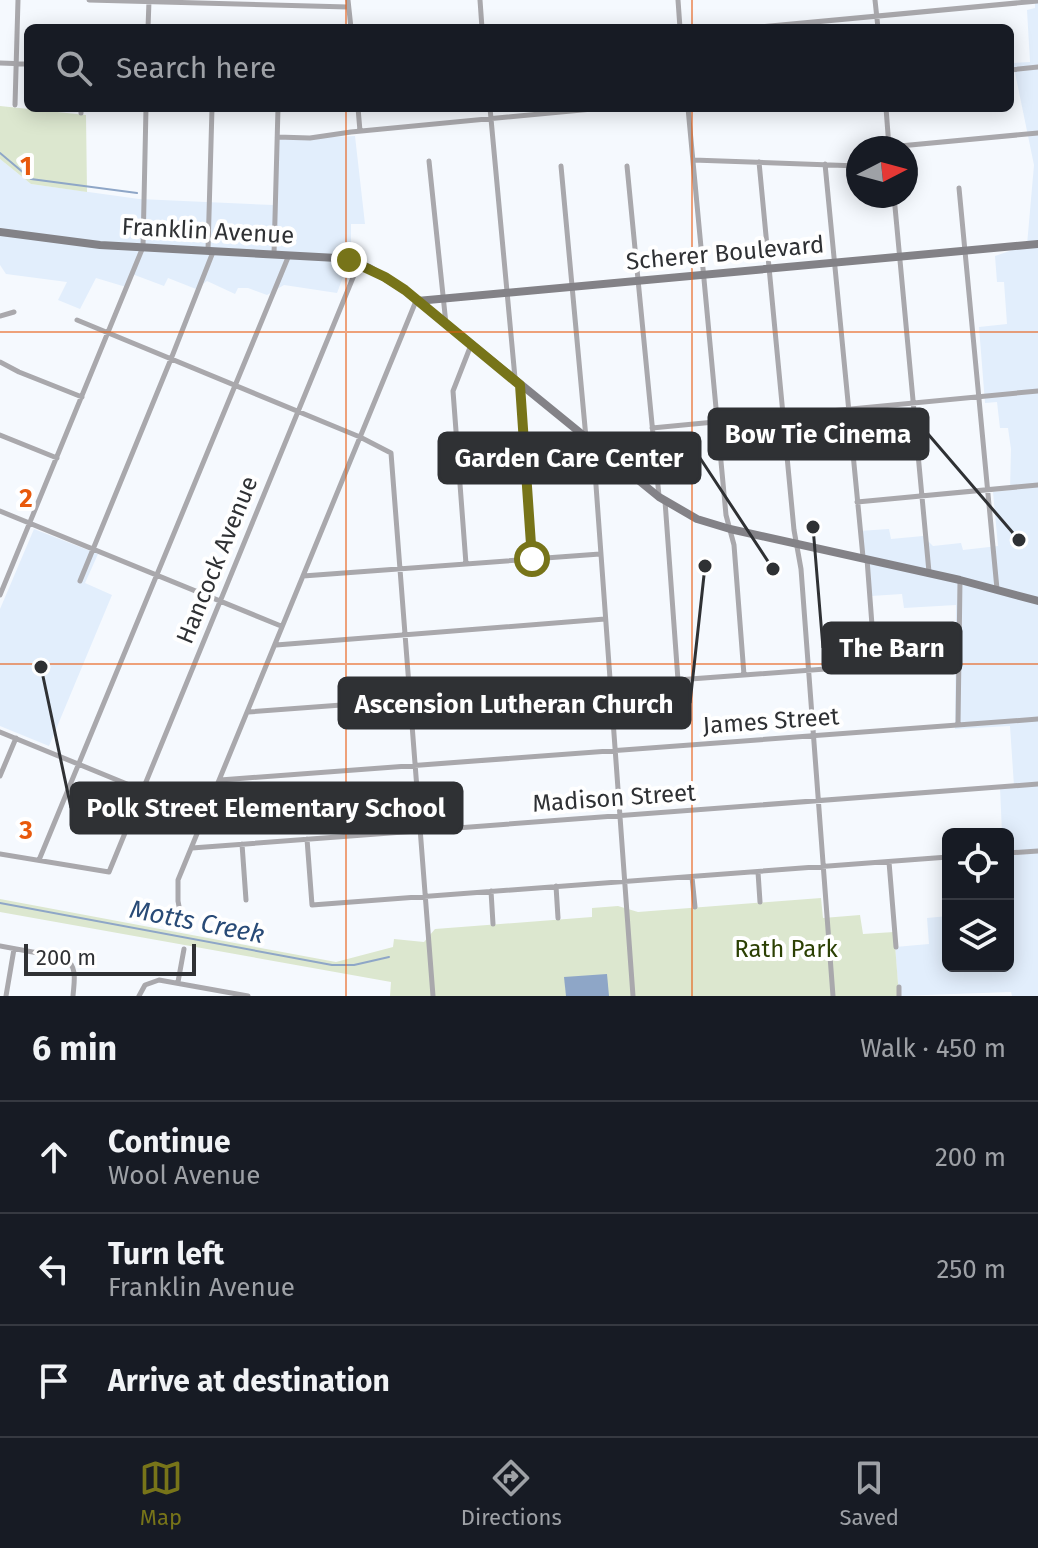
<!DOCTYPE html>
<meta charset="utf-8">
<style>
:root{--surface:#171b24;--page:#242831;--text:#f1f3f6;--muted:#9ea1a6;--line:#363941;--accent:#777419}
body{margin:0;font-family:"Fira Sans",sans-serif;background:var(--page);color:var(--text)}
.controls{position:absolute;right:24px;bottom:24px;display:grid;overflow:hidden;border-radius:12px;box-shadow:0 4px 20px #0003}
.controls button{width:72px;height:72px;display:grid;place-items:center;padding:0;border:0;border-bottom:2px solid var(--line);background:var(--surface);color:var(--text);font:40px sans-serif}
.compass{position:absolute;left:846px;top:136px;width:72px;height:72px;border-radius:50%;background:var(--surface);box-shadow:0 4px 20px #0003;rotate:84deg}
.scale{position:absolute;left:24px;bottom:20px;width:172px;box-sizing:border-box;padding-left:8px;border:4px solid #2f3134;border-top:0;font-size:22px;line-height:28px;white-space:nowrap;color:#2f3134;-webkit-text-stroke:6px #fff;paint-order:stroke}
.stop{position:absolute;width:24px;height:24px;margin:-18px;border:6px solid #777419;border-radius:50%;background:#fff}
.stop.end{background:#777419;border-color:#fff;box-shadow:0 2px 8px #0008}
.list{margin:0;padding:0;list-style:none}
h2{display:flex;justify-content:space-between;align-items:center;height:104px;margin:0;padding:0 32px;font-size:34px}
h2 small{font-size:26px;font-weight:400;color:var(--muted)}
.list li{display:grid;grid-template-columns:52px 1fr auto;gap:24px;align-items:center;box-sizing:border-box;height:112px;padding:0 32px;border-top:2px solid var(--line)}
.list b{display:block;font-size:30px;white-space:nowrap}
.list p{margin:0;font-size:26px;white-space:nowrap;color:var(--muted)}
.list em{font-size:26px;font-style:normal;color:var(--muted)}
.icon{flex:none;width:44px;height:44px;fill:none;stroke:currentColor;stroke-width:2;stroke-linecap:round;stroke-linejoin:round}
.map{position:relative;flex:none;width:1038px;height:996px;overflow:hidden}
.search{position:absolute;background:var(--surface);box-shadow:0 4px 20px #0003;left:24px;right:24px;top:24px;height:88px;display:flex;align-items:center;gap:20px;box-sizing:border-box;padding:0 28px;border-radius:12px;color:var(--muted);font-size:30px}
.sheet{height:440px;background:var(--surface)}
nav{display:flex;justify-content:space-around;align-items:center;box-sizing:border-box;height:112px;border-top:2px solid var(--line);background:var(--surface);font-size:22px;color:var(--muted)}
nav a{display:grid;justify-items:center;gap:4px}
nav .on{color:var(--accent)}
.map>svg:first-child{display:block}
.built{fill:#e2eefc}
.green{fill:#dce7cf}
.water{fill:#8ea6c7}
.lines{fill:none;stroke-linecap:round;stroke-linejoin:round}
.stream{stroke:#8ea6c7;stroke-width:2}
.street{stroke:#a9a8ac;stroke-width:5}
.secondary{stroke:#838287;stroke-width:8}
.route{stroke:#777419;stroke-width:10}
.grid{fill:none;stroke:#e8590c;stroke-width:2;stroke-opacity:0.55}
.labels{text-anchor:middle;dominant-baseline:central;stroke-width:8;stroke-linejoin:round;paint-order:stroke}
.street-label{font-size:24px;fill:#2f3134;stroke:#fff}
.park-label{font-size:24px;fill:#2c4004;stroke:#fff}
.water-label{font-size:26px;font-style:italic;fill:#294b77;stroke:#fff}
.grid-label{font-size:26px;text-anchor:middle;font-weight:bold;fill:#e8590c;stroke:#fff;stroke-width:8;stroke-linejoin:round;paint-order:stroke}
.leader{fill:none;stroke:#2f3134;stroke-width:3}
.callout-dot{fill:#2f3134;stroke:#fff;stroke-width:3}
.callout{fill:#2f3134;stroke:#2f3134;stroke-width:3}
.callout-label{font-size:26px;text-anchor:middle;font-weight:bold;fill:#fff}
</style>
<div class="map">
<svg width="1038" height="996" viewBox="0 0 1038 996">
<rect width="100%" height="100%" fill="#f5f9fe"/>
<path class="built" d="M1035 0H1038V996H1012L1011 992 899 996 895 947 929 944 927 918 948 916V966H1008V834H1002L1000 787 1014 786 1010 726 955 729 956 605 904 608 902 594 871 596 868 561 862 560 859 531 889 529 891 539 923 536 933 546 961 543 963 550 998 546 993 492 1010 490 1011 449 1008 428H1000L997 402 985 403 979 327 1007 324 1004 282H997L995 256 1027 245 1034 165 1013 63 1030 62 1027 10 1035 8Z
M355 136 365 224H351V256L337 293 284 285 267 295 248 288H238L235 294 207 281 196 289 168 278 164 286 132 274 126 287 96 278 80 309 58 300 67 282 6 274 0 265V159L31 184 139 199 273 205 279 139Z
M34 529 98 554 85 583 112 595 49 746 0 726V609Z"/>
<path class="green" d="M0 106 86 115 87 192 31 184 0 159Z
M821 898 823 918 860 915 863 934 894 932 899 996H390L391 982 0 912V899L336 962 393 947 394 939 424 942 435 929 592 917V908L618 906 638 912Z"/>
<path class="water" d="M607 974 609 996H566L564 977Z"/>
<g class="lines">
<path class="stream" d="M0 153 31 179 137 193
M0 903 332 965H354L389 957"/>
<path class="street" d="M89 0 348 7
M348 0 351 28
M480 0 482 28
M678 0 680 28
M875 0 878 28
M148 28 149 1
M750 28 1038 1
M0 63 28 64
M1010 70 1038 67
M15 105 18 0
M358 108 360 131
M490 108 515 378
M688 108 726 515 734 545 744 675
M886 108 889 147
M81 113V108
M277 137 310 138 351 132 603 108
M889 147 1038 133
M693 160 858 166
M429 161 446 324
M759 162 794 530 801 569 833 996
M825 164 863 557
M561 166 586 438
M627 166 659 496
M959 188 997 589
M894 196 929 572
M208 250 212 108
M274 254 278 108
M0 316 14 312
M77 320 360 437 391 453 433 996
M0 362 19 372 82 397
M520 385 532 559
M652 428 1038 391
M0 435 57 458
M593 444 633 996
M665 501 678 680
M857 502 1038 485
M0 511 281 626
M867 559 875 665
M466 564 453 391 471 345
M303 576 600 554
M80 581 171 359 213 252
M0 595 143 247 146 108
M276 645 605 619
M248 712 959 659
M958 725 960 580
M0 732 205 816
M0 776 16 738
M220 780 1038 719
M307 839 312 905 948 857
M242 844 246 900
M192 848 1038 784
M1008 853 1038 851
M0 854 109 872 359 263
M39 860 289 255
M889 862 896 947
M758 872 760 902
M692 877 695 907
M556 886 558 918
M491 891 493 924
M183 928 178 901V880L416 301
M0 946 65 958C78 967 74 982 73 996
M178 982 184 949
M899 987V996
M6 996 14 949
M139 996 145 985 159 980 248 996"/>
<path class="secondary" d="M0 232 100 245 337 258 351 260 369 268 405 290 659 497 697 519 730 529 960 580 1038 601
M417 301 1038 244"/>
</g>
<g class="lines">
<path class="route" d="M349 260 385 277 405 290 520 385 532 559"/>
</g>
<path class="grid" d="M346 0V28M692 0V28M346 108V996M692 108V996M0 332H1038M0 664H1038"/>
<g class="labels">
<g class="street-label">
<text transform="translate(208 231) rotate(3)">Franklin Avenue</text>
<text transform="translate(725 253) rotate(-5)">Scherer Boulevard</text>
<text transform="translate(217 560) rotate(-68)">Hancock Avenue</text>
<text transform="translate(771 721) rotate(-4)">James Street</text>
<text transform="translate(614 798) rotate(-4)">Madison Street</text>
</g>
<g class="park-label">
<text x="786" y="949">Rath Park</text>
</g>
<g class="water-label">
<text transform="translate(197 922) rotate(11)">Motts Creek</text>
</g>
</g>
<g class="grid-label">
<text x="26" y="175">1</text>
<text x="26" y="507">2</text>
<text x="26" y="839">3</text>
</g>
<path class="leader" d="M1019 540L928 434M773 569L700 458M813 527L823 648M705 566L690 703M41 667L71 808"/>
<g class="callout-dot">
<circle cx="1019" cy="540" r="8"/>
<circle cx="773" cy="569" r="8"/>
<circle cx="813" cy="527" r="8"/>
<circle cx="705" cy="566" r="8"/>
<circle cx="41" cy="667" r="8"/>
</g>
<g class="callout">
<rect x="709" y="409" width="219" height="50" rx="8"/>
<rect x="439" y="433" width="261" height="50" rx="8"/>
<rect x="823" y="623" width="138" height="50" rx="8"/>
<rect x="339" y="678" width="351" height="50" rx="8"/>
<rect x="71" y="783" width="391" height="50" rx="8"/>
</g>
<g class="callout-label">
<text x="818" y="443">Bow Tie Cinema</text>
<text x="569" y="467">Garden Care Center</text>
<text x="892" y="657">The Barn</text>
<text x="514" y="713">Ascension Lutheran Church</text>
<text x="266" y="817">Polk Street Elementary School</text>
</g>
</svg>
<div class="controls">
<button><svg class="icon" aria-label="locate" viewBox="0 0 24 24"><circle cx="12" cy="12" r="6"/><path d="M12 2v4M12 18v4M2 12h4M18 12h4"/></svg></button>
<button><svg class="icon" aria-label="layers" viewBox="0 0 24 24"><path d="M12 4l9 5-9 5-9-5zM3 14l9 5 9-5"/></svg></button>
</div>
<svg class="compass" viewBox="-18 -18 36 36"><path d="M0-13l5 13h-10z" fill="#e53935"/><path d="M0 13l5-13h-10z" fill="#9ea1a6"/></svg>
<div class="scale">200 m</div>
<div class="stop" style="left:532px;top:559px"></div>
<div class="stop end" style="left:349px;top:260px"></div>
<div class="search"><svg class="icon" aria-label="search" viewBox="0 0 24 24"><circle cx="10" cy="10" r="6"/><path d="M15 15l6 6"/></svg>Search here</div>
</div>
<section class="sheet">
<h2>6 min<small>Walk · 450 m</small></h2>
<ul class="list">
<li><svg class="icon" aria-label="ahead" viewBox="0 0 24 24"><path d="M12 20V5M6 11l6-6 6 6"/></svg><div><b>Continue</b><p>Wool Avenue</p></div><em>200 m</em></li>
<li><svg class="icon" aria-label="left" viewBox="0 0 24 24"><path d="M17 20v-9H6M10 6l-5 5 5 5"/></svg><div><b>Turn left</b><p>Franklin Avenue</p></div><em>250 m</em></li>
<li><svg class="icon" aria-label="arrive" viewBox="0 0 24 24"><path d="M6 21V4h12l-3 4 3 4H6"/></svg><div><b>Arrive at destination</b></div></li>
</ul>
</section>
<nav>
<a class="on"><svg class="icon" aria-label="map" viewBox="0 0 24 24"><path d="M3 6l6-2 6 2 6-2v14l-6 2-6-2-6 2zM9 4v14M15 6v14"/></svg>Map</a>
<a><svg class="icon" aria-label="directions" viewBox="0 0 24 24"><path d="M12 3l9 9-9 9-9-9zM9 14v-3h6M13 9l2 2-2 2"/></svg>Directions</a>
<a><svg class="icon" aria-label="saved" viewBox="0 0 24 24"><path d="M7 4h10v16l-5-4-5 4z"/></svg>Saved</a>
</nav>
